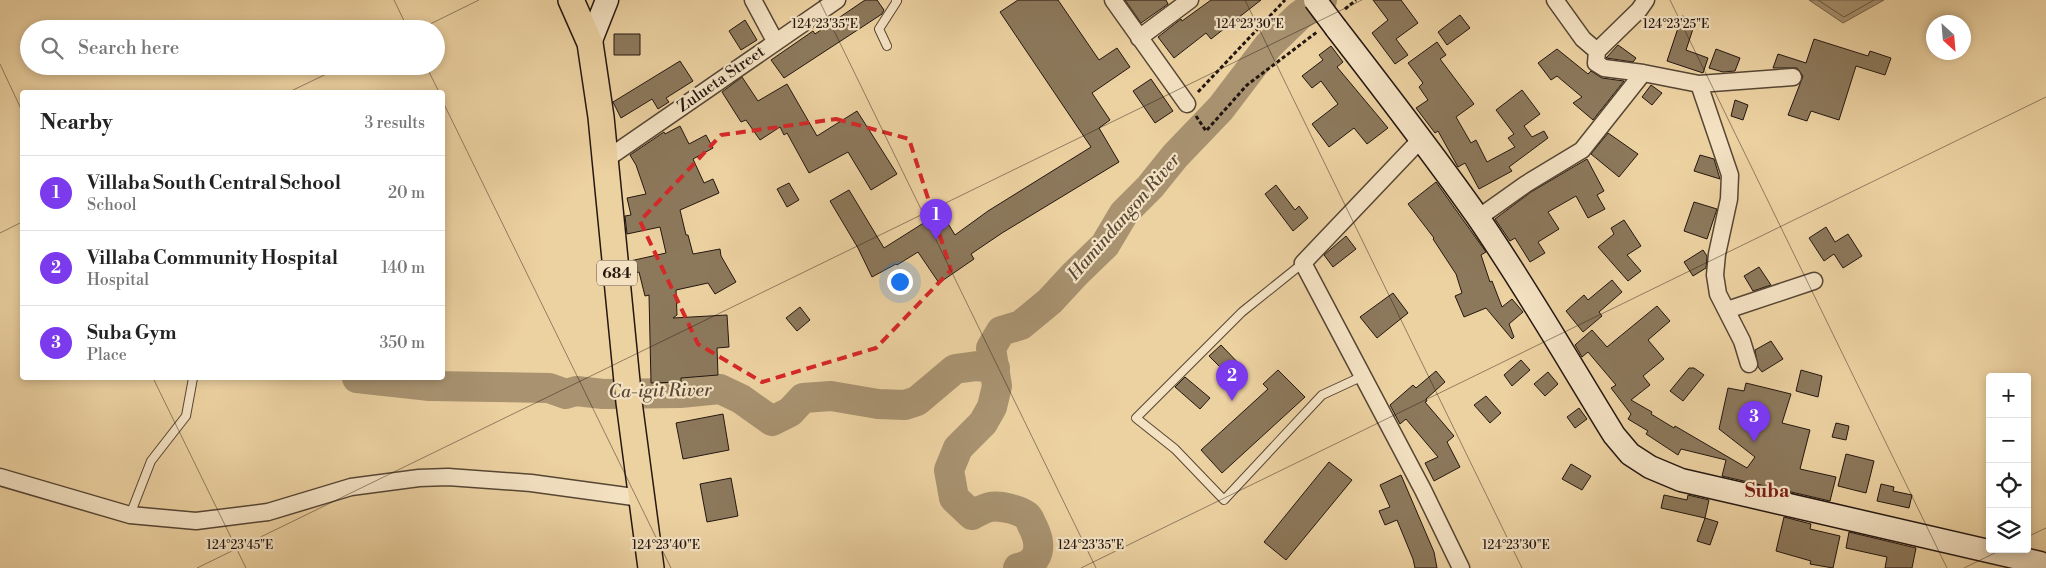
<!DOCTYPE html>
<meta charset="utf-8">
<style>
:root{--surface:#fff;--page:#f2f2f2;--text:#222;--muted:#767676;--line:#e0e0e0;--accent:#7c3aed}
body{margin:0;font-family:"Libre Bodoni",serif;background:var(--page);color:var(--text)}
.controls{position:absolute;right:15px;bottom:15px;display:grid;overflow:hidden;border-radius:5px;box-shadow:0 2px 8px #0003}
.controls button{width:45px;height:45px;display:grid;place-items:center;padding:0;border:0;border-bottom:1px solid var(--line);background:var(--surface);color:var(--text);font:25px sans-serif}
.compass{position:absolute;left:1926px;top:15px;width:45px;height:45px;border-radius:50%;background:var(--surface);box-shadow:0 2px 8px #0003;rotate:154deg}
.you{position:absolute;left:899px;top:281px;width:18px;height:18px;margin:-12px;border:4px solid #fff;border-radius:50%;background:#1a73e8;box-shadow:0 0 0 8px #1a73e833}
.badge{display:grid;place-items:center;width:32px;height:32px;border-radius:50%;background:var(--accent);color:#fff;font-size:16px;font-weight:700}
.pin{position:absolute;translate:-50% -41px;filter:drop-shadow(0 1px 2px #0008)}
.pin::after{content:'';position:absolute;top:26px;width:18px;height:15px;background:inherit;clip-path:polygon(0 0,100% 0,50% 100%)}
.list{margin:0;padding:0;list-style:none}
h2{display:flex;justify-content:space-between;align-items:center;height:65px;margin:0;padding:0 20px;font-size:21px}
h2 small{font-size:16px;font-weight:400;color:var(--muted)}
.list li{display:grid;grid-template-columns:32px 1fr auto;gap:15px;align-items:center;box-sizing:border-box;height:75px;padding:0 20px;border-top:1px solid var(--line)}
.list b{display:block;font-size:19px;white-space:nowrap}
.list p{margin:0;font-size:16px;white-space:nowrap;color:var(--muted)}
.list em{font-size:16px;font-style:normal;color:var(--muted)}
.icon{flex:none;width:28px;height:28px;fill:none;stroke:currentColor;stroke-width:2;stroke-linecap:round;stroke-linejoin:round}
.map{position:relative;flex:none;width:2046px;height:568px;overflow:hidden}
.search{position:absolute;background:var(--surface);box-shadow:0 2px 8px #0003;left:20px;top:20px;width:425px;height:55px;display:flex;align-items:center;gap:12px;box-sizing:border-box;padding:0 18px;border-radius:28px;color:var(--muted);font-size:19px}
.panel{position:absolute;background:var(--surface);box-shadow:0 2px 8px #0003;left:20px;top:90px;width:425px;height:290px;border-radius:5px}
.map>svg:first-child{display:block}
.water{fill:#a89270;stroke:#73614a}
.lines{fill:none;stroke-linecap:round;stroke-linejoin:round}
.shore{stroke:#665440;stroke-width:1}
.river{stroke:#a89270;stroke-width:30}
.building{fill:#8c785b;stroke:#241710}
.lane-casing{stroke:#564634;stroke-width:10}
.street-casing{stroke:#564634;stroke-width:19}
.secondary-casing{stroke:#241710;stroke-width:25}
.primary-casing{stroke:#241710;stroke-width:28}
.path{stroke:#241710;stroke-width:3;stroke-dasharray:4 2.5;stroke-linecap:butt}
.lane{stroke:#f3e1c2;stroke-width:8}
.street{stroke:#f3e1c2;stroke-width:16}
.secondary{stroke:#f3e1c2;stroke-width:22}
.primary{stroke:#ecd1a1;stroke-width:25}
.secondary-bridge-casing{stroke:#241710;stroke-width:25;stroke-linecap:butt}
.secondary-bridge{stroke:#f3e1c2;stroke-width:22}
.marked{fill:none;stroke:#d62828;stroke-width:4;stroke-dasharray:10 6;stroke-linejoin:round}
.ticks{fill:none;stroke:#241710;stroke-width:1;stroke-opacity:0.45}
.labels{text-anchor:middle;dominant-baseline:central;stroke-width:4.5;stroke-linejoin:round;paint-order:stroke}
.shield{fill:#f3e1c2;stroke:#625445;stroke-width:1}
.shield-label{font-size:15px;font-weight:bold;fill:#241710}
.street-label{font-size:16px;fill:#241710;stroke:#f3e1c2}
.water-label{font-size:18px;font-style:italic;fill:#594836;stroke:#f3e1c2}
.quarter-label{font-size:19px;font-weight:bold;fill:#7a1f14;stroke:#f3e1c2}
.ticks-label{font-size:12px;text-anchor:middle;fill:#241710;stroke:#f3e1c2;stroke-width:4.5;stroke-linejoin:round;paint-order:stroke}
</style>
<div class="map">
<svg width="2046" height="568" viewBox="0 0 2046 568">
<rect width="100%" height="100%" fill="#ecd1a1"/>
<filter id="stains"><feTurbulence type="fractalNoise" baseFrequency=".004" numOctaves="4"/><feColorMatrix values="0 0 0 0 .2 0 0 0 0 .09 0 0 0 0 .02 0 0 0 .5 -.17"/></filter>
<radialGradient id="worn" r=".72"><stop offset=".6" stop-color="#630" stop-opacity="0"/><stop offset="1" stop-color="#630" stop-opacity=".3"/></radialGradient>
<path class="water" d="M1809 0H1884L1843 23Z"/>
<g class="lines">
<path class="shore" d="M1818 0 1844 17 1874 0"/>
<path class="river" d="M357 378 430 386 549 388 566 394 576 391 603 394 680 393 720 389 741 399 772 421 790 412 803 398 831 396 878 404 905 405 917 401 955 369 977 366 995 368
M1018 568C1041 563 1042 545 1033 527 1031 524 1030 518 1027 516 1020 510 1000 505 990 507 984 508 978 512 972 515L954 498 949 470 958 448 983 423 992 407 997 386 991 348 1001 331 1021 325 1050 301 1075 274 1105 245 1124 213 1150 187 1175 156 1221 108 1268 46 1299 16 1322 0"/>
</g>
<path class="building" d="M865 0H877L884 10 882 14 784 78 771 60 813 31 815 34Z
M1018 0H1058L1099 60 1117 48 1130 67 1092 93 1110 120 1099 128 1119 162 1002 233 971 254 974 259 939 283 918 252 897 265 896 264 872 277 858 248 830 201 849 190 884 248 941 212 955 235 988 211 1091 147 1000 12Z
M1125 0H1166L1168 4 1141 23Z
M1211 0H1261L1211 39 1206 33 1174 58 1158 37 1181 19 1182 21Z
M1373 0H1401L1418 23 1396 39 1408 55 1395 64 1372 33 1388 20Z
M1460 15 1470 28 1447 45 1438 32Z
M1682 16 1696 20 1686 50 1708 58 1703 73 1667 61Z
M745 20 757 40 741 50 729 31Z
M614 34H640V55H614Z
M1814 39 1868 56 1870 51 1891 58 1885 75 1856 66 1839 120 1811 111 1807 121 1788 115 1803 76 1797 68H1773L1778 54 1806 63Z
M1437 42 1446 55 1440 59 1474 104 1456 117 1471 143 1476 140 1487 162 1515 147 1508 138 1514 134 1496 110 1522 90 1540 114 1524 126 1532 137 1544 131 1548 138 1509 167 1512 171 1479 189 1465 163 1458 167 1438 131 1435 133 1416 108 1428 100 1419 87 1423 83 1408 63Z
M1618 45 1636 58 1633 62 1606 58Z
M1331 46 1343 62 1337 67 1388 128 1367 144 1354 128 1329 147 1312 124 1338 104 1321 81 1312 88 1302 76 1323 60 1319 55Z
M1557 49 1588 74 1591 71 1602 78 1624 81 1593 120 1573 103 1582 97 1557 76 1551 80 1538 63Z
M1716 49 1740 58 1735 71 1723 72 1709 68Z
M680 61 693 81 666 98 669 102 658 109 652 99 621 118 613 102Z
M742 77 758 101 787 84 817 136 857 111 897 174 871 190 848 152 809 173 787 133 784 135 780 127 760 140 746 120 741 122 722 92Z
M1151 79 1173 111 1155 123 1133 91Z
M1651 85 1662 93 1652 105 1642 97Z
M1735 100 1748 105 1743 120 1731 116Z
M680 126 689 144 706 135 713 148 693 159 704 183 713 179 719 193 680 210 686 235H688L693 254 720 249 721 256 736 282 715 294 708 283 676 290 677 315 673 318 727 315 729 347 717 348 718 375 681 378V382L651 383 649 295 645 296 639 272 631 274 630 261 666 253 660 227 627 234 625 216 631 215 627 198 646 194 636 165 630 155 664 132 665 134Z
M1608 133 1638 154 1619 177 1591 154Z
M1700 155 1714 159 1720 179 1694 171Z
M1587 159 1604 191 1597 195 1605 209 1588 218 1576 196 1548 212 1559 229 1538 242 1545 253 1530 262 1515 238 1510 241 1495 219 1531 192Z
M1436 182 1486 252 1481 255 1490 282 1492 281 1502 307 1512 299 1523 312 1509 324 1514 337 1512 339 1486 308 1464 317 1455 296 1462 293 1456 274 1433 239 1434 238 1408 204Z
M789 183 799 200 787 207 777 189Z
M1276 185 1295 210 1299 206 1308 218 1293 231 1265 194Z
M1694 202 1717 209 1707 239 1684 231Z
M1624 220 1641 246 1627 255 1641 271 1628 281 1598 247 1614 234 1611 228Z
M1826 227 1835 242 1848 234 1862 256 1843 268 1834 254 1824 261 1809 238Z
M1346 236 1356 249 1333 267 1324 255Z
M1703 250 1707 256 1706 268 1693 276 1684 262Z
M1759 267 1771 285 1753 291 1744 276Z
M1612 280 1622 292 1599 312 1602 316 1583 332 1566 311 1584 295 1588 300Z
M1393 293 1408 313 1377 338 1360 317Z
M1657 306 1670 321 1648 340 1664 359 1643 376 1650 385 1631 400 1652 412 1651 414 1674 428 1675 426 1747 468 1755 457 1719 429 1728 388 1744 391 1746 383 1791 394 1782 423 1810 430 1800 469 1836 477 1830 501 1722 476 1726 460 1681 449 1678 455 1646 434 1648 431 1628 419 1631 414 1611 388 1616 385 1588 352 1582 357 1575 345 1592 330 1607 347Z
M800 307 810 320 797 331 786 318Z
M1771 341 1783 359 1762 372 1758 367 1755 350Z
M1221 345 1244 369 1233 380 1209 356Z
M1521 360 1530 370 1512 386 1504 375Z
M1689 368H1694L1704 375 1683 401 1670 391Z
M1278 370 1305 397 1222 473 1201 450 1268 389 1263 384Z
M1801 370 1822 376 1818 397 1796 391Z
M1436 371 1445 382 1426 399 1427 401 1425 402 1454 436 1447 442 1460 467 1434 481 1425 463 1438 457 1406 419 1400 424 1390 405 1413 385 1416 388Z
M1548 372 1558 384 1545 396 1534 384Z
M1185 377 1210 398 1200 409 1175 387Z
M1486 396 1501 413 1490 423 1474 405Z
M1579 408 1587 419 1575 428 1567 417Z
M723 414 729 450 683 459 676 423Z
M1836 423 1849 426 1846 440 1832 437Z
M1846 454 1874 461 1866 493 1838 486Z
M1329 462 1352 480 1286 560 1264 542Z
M1571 464 1591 476 1582 490 1562 479Z
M1401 475 1434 552 1437 568H1415L1413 559 1397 520 1385 525 1379 511 1390 507 1380 485Z
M731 478 738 516 707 522 700 484Z
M1881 484 1894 487 1893 491 1912 495 1909 508 1877 501Z
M1664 495 1687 500 1688 495 1709 500 1705 518 1661 508Z
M1784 517 1811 524 1810 529 1840 536 1833 568 1810 564 1811 561 1776 551Z
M1705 518 1718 522 1710 545 1697 541Z
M1849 532 1916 548 1912 568H1885L1887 557 1846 548Z"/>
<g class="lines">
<defs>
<path id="lane" d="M887 46 879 29 897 1 896 0
M1303 263 1242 312 1136 418 1175 449 1224 500 1322 395 1363 376
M130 515 151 461 186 416 193 378"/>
<path id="street" d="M753 0 775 41
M1113 0 1187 104
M1139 38 1190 0
M1597 51 1639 10 1646 0
M1643 73 1699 84 1793 77
M1699 84 1730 175 1729 199 1717 254 1715 275 1718 294 1742 341 1749 364
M1422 138 1303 263 1423 490 1461 568
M605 160 837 0
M1478 218 1526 184 1582 150 1643 73 1604 68 1596 63 1597 51 1583 39 1555 0
M1727 310 1814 281
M0 477 130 515 196 521 268 512 351 487 419 478 448 477 531 483 641 498"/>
<path id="secondary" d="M1336 28C1384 90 1432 152 1477 216 1526 287 1569 362 1614 435L1630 454 1650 467 1681 480 2040 563 2043 568
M590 43 607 0"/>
<path id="primary" d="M571 0 590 43 601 117 629 402 651 568"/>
</defs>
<use href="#lane" class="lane-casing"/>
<use href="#street" class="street-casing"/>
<use href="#secondary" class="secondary-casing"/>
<use href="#primary" class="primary-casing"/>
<path class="path" d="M1345 9 1356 0
M1198 92 1285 0
M1196 116 1206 131 1247 85 1317 32"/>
<use href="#lane" class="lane"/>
<use href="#street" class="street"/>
<use href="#secondary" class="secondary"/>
<use href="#primary" class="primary"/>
<defs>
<path id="secondary-bridge" d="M1315 0 1336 28"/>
</defs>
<use href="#secondary-bridge" class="secondary-bridge-casing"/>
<use href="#secondary-bridge" class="secondary-bridge"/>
</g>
<path class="marked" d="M836 119 909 139 951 270 876 348 762 382 698 344 640 221 721 135Z"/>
<path class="ticks" d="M394 0 408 29M819 0 1096 568M1245 0 1522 568M1670 0 1947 568M420 29 479 0M0 64 22 111M426 66 439 92M289 92 343 66M442 100 671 568M0 233 22 222M153 378 246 568M2027 537 2046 528M197 568 1362 0M1081 568 2046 97M1964 568 2003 549"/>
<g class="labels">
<rect class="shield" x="597" y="260.5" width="40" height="25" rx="4"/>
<g class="shield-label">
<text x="617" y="273">684</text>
</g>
<g class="street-label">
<text transform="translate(721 79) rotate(-35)">Zulueta Street</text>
</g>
<g class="water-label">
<text transform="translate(1124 217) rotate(-49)">Hamindangon River</text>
<text transform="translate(660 391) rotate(-1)">Ca-igit River</text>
</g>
<g class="quarter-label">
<text x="1767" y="491">Suba</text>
</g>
</g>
<g class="ticks-label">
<text x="825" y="28">124°23'35"E</text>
<text x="1250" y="28">124°23'30"E</text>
<text x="1676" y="28">124°23'25"E</text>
<text x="240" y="549">124°23'45"E</text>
<text x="666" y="549">124°23'40"E</text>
<text x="1091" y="549">124°23'35"E</text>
<text x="1516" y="549">124°23'30"E</text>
</g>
<rect width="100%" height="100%" filter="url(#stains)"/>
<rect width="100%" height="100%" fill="url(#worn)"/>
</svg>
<div class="controls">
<button>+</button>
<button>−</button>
<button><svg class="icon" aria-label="locate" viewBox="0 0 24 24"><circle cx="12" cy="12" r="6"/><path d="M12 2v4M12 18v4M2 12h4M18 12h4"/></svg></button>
<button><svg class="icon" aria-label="layers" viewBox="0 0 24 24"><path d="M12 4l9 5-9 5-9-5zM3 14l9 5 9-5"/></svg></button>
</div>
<svg class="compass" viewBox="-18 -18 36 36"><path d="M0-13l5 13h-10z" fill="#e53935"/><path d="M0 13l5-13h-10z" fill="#767676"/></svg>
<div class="you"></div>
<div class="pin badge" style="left:936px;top:240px">1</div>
<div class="pin badge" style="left:1232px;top:401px">2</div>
<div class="pin badge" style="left:1754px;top:442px">3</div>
<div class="search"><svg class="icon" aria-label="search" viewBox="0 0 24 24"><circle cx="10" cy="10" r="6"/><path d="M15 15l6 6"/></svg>Search here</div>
<section class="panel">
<h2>Nearby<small>3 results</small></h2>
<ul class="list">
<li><span class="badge">1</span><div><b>Villaba South Central School</b><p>School</p></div><em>20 m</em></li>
<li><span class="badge">2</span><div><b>Villaba Community Hospital</b><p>Hospital</p></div><em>140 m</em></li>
<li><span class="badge">3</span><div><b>Suba Gym</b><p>Place</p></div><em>350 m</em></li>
</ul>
</section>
</div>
